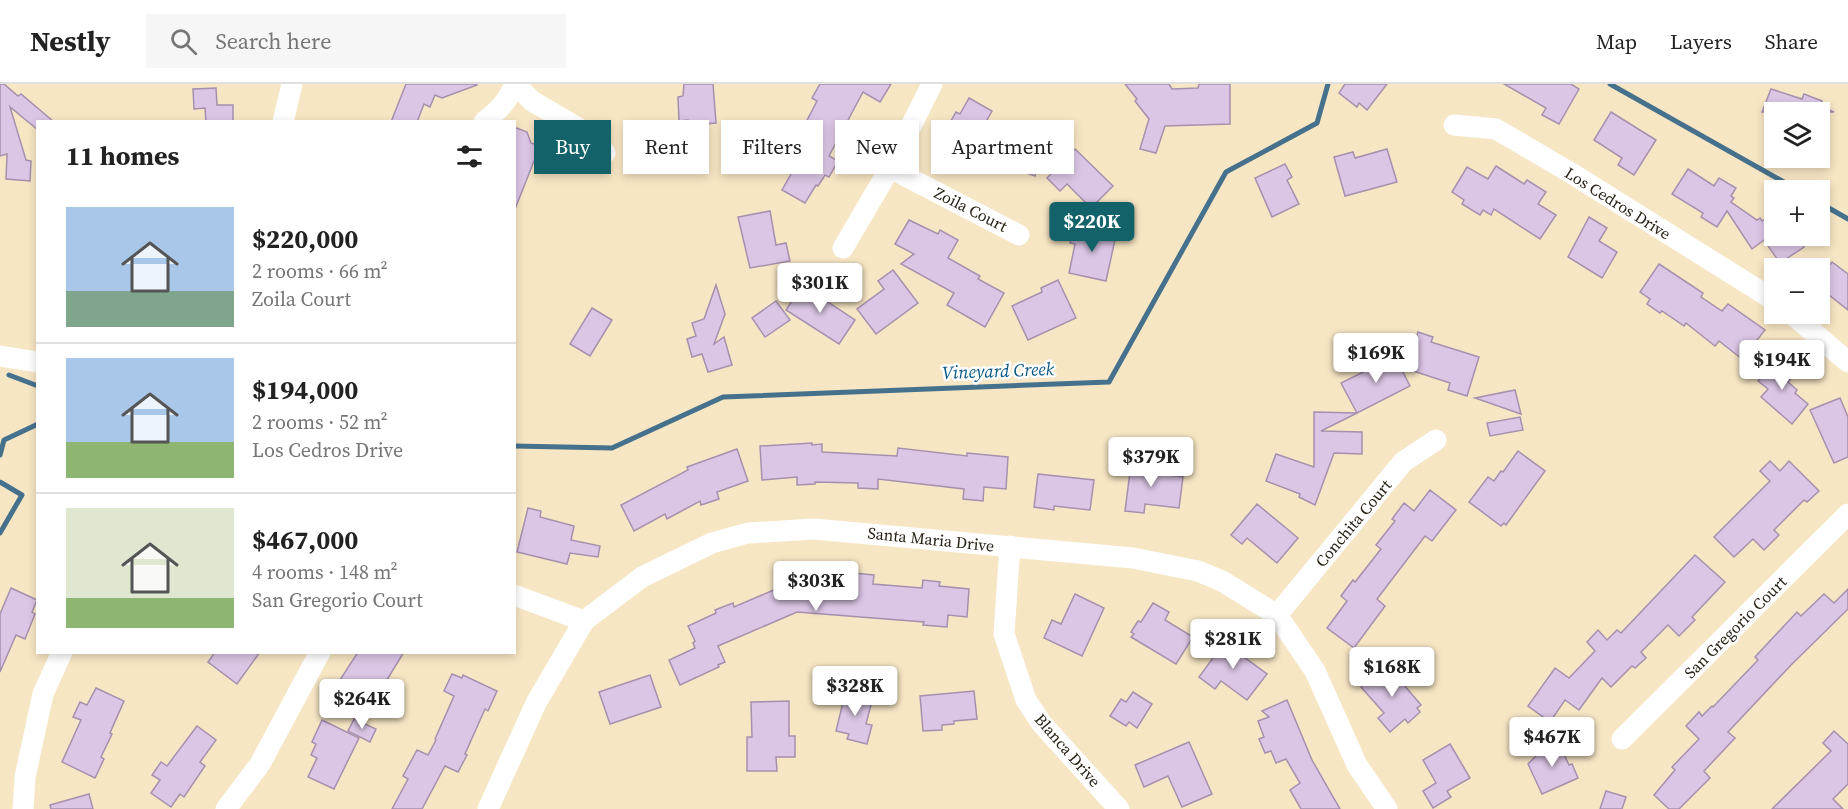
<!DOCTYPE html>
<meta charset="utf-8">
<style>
:root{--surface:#fff;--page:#f6f6f6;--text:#222;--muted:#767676;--line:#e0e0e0;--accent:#13626a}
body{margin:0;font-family:"Source Serif 4",serif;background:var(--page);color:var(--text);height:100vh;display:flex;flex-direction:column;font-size:22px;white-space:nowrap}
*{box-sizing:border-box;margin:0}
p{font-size:20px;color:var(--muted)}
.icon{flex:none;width:33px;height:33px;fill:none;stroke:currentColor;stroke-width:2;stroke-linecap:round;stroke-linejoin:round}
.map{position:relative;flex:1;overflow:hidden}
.panel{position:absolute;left:36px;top:36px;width:480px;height:534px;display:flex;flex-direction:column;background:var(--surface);border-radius:0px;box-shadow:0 3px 9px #0003}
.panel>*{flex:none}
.hud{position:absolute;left:534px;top:36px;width:570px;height:54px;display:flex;gap:12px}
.buttons{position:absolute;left:1764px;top:18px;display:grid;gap:12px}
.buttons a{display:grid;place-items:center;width:66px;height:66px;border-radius:0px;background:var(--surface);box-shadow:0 3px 9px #0003;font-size:30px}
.price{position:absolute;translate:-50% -51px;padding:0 14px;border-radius:6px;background:#fff;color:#222;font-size:20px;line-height:39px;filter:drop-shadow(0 2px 3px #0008)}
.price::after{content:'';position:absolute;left:50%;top:36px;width:18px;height:14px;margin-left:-9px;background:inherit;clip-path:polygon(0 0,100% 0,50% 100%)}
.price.active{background:var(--accent);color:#fff}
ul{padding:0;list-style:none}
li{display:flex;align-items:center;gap:18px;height:150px;padding:0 30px}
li+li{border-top:2px solid var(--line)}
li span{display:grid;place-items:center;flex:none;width:168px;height:120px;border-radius:0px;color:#555}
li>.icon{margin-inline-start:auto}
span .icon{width:72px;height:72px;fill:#fffc;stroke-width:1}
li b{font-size:26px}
h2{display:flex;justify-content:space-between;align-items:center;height:72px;padding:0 30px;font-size:26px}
.chip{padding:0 21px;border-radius:0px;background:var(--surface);box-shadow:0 3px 9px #0003;font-size:21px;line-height:54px}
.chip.active{background:var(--accent);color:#fff}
header{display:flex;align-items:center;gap:36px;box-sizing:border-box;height:84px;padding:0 30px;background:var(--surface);border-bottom:2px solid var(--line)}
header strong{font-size:28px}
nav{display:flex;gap:33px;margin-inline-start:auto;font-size:21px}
.search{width:420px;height:54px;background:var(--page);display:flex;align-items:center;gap:15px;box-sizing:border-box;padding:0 21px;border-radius:0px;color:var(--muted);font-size:22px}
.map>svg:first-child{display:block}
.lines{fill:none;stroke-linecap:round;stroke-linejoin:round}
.stream{stroke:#46718d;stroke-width:5}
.building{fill:#dbc6e5;stroke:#a590ae;stroke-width:1.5}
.minor{stroke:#fff;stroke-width:21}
.labels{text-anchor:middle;stroke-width:5;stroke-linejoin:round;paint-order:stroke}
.street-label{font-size:16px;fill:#292216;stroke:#fff}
.water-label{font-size:18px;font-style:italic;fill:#065783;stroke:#fff}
</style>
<header>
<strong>Nestly</strong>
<div class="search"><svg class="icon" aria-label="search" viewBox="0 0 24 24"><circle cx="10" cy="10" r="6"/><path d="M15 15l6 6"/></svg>Search here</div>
<nav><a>Map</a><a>Layers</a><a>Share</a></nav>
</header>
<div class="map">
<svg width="1848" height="725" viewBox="0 0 1848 725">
<rect width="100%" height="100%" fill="#f7e6c4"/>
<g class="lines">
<g class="stream">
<polyline points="1610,0 1798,106"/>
<polyline points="1820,119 1848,135"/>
<polyline points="9,291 38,302"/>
<polyline points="514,362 612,364 723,313 1109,298 1226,88 1317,39 1328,0"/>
<polyline points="0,371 4,356 38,340"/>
<polyline points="0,398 22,411 0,449"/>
</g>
</g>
<g class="building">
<polygon points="0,0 4,0 18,12 21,10 54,38 38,38 38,46 10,23 26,76 31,77 30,97 6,95 7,70 0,72"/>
<polygon points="406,0 477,0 477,1 442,14 435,11 430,23 424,20 417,38 391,38"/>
<polygon points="684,0 713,0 716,39 705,40 706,46 689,47 688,36 679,37 678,13 683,12"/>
<polygon points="820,0 891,0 880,18 863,8 829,72 838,77 829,93 825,91 818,102 816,101 805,119 782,106 814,50 803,44 817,17 812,14"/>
<polygon points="1125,0 1169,0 1172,5 1198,4 1199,0 1230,0 1230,40 1165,42 1156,69 1140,65 1149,35 1135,17 1137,15"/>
<polygon points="1345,0 1387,0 1367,26 1359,19 1357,23 1339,9"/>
<polygon points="1504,0 1571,0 1579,5 1559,40 1542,31 1546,24"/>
<polygon points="216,4 217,21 233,21 233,38 206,38 205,24 194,25 193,5"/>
<polygon points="1771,5 1802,15 1804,10 1822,17 1820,22 1834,28 1762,28"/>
<polygon points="969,14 992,27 987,36 1047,57 1035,92 1006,82 1005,86 990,81 992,74 962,58 954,73 936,63 956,28 960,30"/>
<polygon points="1611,28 1656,56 1634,91 1618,81 1622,74 1594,56"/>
<polygon points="514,43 527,48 531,59 540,62 515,125"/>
<polygon points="1075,65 1113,102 1091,124 1067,100 1060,107 1047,94"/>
<polygon points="1387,65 1397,98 1345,112 1334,73 1353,68 1355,74"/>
<polygon points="1285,80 1292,93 1287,96 1299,120 1272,133 1255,94"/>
<polygon points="1496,82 1524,100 1527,96 1546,108 1538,120 1556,131 1540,155 1494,125 1491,131 1483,126 1480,131 1462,120 1464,116 1452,108 1467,83 1488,95"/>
<polygon points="1688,85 1714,102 1719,94 1736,104 1731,112 1734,114 1731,118 1757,136 1760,134 1762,137 1774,129 1774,152 1800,152 1804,157 1804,163 1780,179 1764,156 1752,165 1727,127 1717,143 1701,133 1703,129 1672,110"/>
<polygon points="770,127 776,161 786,159 790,177 750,184 738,133"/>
<polygon points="1589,133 1607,144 1599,157 1617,168 1602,194 1568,173"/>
<polygon points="909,136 938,150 940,146 958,156 948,174 980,192 978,195 1004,209 985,243 947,221 954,209 901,180 914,170 895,160"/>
<polygon points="1074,143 1116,151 1106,197 1069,189 1075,160 1070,159"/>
<polygon points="1832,178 1848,190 1848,226 1820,204 1820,194"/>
<polygon points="1659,180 1703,209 1701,213 1722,227 1728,220 1765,246 1742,275 1719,257 1715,262 1686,239 1684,242 1662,227 1660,229 1647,220 1650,215 1640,208"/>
<polygon points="893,186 918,219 876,250 857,225 884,205 878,197"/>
<polygon points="1058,196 1076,234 1028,256 1012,222 1042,208 1041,204"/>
<polygon points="804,199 821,209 819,212 855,236 839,260 786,226"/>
<polygon points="716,201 725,230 714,260 724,253 732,281 708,288 702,270 692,273 687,255 696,252 692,239 704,235"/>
<polygon points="776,217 790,236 765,253 752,234"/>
<polygon points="592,224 612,236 590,272 570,260"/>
<polygon points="1418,248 1433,253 1431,258 1479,273 1467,312 1448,306 1450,299 1407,285"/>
<polygon points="1395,272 1410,302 1357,329 1341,299"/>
<polygon points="1780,272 1797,287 1788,298 1797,306 1795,309 1808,320 1792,340 1761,313 1768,305 1758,297"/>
<polygon points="1515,306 1521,330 1475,314"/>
<polygon points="1840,314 1848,333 1848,373 1834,379 1810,326"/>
<polygon points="1314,328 1357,329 1321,347 1362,348 1362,370 1334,369 1315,421 1299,413 1300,410 1266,397 1276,370 1314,383"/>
<polygon points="1520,333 1523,346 1490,352 1487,339"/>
<polygon points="812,359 812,361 822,360 822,368 897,372 898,364 967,372 967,369 1008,373 1006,405 984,403 983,417 963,415 964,405 878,395 878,405 858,404 858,399 815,398 815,400 797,401 797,393 762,396 760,362"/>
<polygon points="737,365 748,397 717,408 719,415 701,421 700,417 667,435 665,430 634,447 621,421 688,386 687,383"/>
<polygon points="1518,367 1545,387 1506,441 1504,439 1501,442 1469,418 1488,393 1494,397 1501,387 1503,388"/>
<polygon points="1132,372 1148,373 1146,388 1183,393 1179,424 1145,420 1144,429 1125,427"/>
<polygon points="1770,377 1780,387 1789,377 1819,407 1807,418 1804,416 1774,446 1779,451 1764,466 1753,455 1734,473 1714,453 1770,397 1760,387"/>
<polygon points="1038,390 1094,396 1090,426 1054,422 1054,426 1034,423"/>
<polygon points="1430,406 1456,426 1432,457 1425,452 1377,515 1385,522 1354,564 1327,544 1347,517 1341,512 1353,496 1355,498 1381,465 1376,461 1395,437 1392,435 1404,419 1414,427"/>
<polygon points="1257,420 1298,454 1277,479 1247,454 1242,460 1231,451"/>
<polygon points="528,424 541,427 540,433 574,442 571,456 600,462 598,473 570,469 567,480 517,468"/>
<polygon points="1695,471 1725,498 1692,533 1695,536 1679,552 1668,541 1641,568 1646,574 1635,584 1632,582 1611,603 1602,594 1579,626 1565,616 1550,638 1528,622 1555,584 1569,594 1595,567 1587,558 1598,546 1607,556 1617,546 1621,549"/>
<polygon points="788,484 809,486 808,495 853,500 854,489 874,491 873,500 922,504 923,496 940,498 939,502 969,505 967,533 948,531 947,543 923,541 924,538 797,528 718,562 725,578 718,581 719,583 680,601 669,576 695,564 693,559 695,557 688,542 716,529 715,526 733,519 734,523 776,505 778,486 787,488"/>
<polygon points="11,504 37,516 32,528 35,530 25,555 16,551 0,588 0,530"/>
<polygon points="1848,505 1848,525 1791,581 1728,648 1735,654 1704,687 1710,694 1679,725 1669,725 1654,711 1675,686 1672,683 1699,655 1686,642 1699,628 1702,632 1712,622 1713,623 1758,576 1755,573 1797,528 1801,532 1824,510 1834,519"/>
<polygon points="1075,510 1104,524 1082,572 1044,554 1052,536 1061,540"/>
<polygon points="1153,519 1169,528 1165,536 1193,553 1176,580 1131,553 1134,550 1131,548 1138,537 1141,538"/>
<polygon points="1229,552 1245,564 1240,570 1267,590 1247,616 1221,597 1215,605 1199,593"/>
<polygon points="215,568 260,568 237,600 208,578"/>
<polygon points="358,568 404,568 379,609 368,603 363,611 340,596"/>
<polygon points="1386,580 1421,621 1417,624 1420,628 1408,639 1405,635 1390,648 1378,634 1384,629 1361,603"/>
<polygon points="452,590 462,594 463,591 497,607 488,627 485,625 465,670 467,671 458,688 445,682 422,725 392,725 408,695 403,692 417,666 428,671 436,656 435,655 454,612 444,607"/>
<polygon points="650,591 661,623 610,640 599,608"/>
<polygon points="96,604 124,617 110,649 112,650 101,673 104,675 95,694 62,678 81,636 73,633 80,618 87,621"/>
<polygon points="846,606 873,613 866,640 872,641 867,660 847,655 849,650 836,647"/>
<polygon points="974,607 977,635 954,637 954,640 942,641 942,646 923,647 920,612"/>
<polygon points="1133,608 1152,620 1137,644 1129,638 1126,642 1110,632 1121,615 1126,618"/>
<polygon points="1287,616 1312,676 1340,725 1301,725 1290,706 1300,699 1286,675 1276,679 1271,667 1265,669 1259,655 1264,653 1258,637 1269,633 1262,627"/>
<polygon points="789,617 789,652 795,652 795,673 776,673 777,687 747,687 747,653 752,653 751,618"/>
<polygon points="354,635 376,645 370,658 348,647"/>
<polygon points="322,636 359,654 334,705 308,693 317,674 311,671 316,660 312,658"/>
<polygon points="197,642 216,656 200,678 205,682 184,713 180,710 171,723 151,709 160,696 152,691 161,678 167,682"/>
<polygon points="1834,647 1848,660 1848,700 1833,715 1843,725 1772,725 1831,667 1823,659"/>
<polygon points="1557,655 1569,681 1572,680 1578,694 1542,710 1528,680 1543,665 1541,662"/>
<polygon points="1189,658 1212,710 1182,723 1168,692 1144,703 1135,681"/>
<polygon points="1450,660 1470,694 1447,707 1451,713 1433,724 1423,707 1436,699 1423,676"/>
<polygon points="1606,707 1626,713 1622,725 1600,725"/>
<polygon points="89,710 93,725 51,725 50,721"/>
</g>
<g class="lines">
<g class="minor">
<polyline points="515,0 532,17 590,51 605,69"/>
<polyline points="283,38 292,0"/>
<path d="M 484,38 C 499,26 507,18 515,0"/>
<polyline points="1454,41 1496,45 1571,89 1774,216"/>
<polyline points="890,84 1019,151"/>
<polyline points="843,164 890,84 932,0"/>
<polyline points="1792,230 1848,278"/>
<polyline points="0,272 38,278"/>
<polyline points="1010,462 1004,550 1026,616 1042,640 1119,725"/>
<polyline points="514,511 584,537"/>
<polyline points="1277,531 1403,378 1436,356"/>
<polyline points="1622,655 1848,430"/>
<polyline points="23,725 25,693 43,610 62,568"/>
<polyline points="226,725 260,680 320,568"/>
<polyline points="488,725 536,619 584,537 642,493 712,459 748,449 814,445 1133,474 1198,487 1222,497 1277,531 1315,587 1357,681 1387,725"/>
</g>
</g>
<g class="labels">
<g class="street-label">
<text transform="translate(1618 119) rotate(32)" y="6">Los Cedros Drive</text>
<text transform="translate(971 125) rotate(27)" y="6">Zoila Court</text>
<text transform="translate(1353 439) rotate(-50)" y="6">Conchita Court</text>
<text transform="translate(931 455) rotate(6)" y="6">Santa Maria Drive</text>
<text transform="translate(1735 543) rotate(-45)" y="6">San Gregorio Court</text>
<text transform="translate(1068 666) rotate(49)" y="6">Blanca Drive</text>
</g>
<g class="water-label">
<text transform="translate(998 287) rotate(-2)" y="6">Vineyard Creek</text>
</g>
</g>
</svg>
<div class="buttons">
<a><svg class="icon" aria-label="layers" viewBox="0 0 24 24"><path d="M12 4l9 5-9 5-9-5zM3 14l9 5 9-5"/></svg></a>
<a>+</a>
<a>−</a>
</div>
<b class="price active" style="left:1092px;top:169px">$220K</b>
<b class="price" style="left:820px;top:230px">$301K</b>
<b class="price" style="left:1376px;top:300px">$169K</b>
<b class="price" style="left:1782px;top:307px">$194K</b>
<b class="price" style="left:1151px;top:404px">$379K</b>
<b class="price" style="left:816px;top:528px">$303K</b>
<b class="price" style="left:1233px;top:586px">$281K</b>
<b class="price" style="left:1392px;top:614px">$168K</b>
<b class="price" style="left:855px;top:633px">$328K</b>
<b class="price" style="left:362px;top:646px">$264K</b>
<b class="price" style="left:1552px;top:684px">$467K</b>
<div class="hud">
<a class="chip active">Buy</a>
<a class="chip">Rent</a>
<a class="chip">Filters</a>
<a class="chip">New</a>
<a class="chip">Apartment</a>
</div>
<section class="panel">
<h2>11 homes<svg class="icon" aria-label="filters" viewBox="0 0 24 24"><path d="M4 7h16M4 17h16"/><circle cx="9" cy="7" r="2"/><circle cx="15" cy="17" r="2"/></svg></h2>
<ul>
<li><span style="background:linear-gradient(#a9c7e8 70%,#7fa58c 0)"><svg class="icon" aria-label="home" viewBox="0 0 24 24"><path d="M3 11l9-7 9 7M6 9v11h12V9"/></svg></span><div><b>$220,000</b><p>2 rooms · 66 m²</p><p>Zoila Court</p></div></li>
<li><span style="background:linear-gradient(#a9c7e8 70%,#8fb573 0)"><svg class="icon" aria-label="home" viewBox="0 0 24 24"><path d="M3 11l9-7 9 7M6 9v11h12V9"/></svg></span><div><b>$194,000</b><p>2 rooms · 52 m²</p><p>Los Cedros Drive</p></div></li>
<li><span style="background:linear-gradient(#dfe7d0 75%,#8fb573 0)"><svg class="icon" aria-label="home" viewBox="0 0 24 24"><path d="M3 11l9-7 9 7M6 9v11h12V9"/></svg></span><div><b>$467,000</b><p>4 rooms · 148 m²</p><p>San Gregorio Court</p></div></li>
</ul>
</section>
</div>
